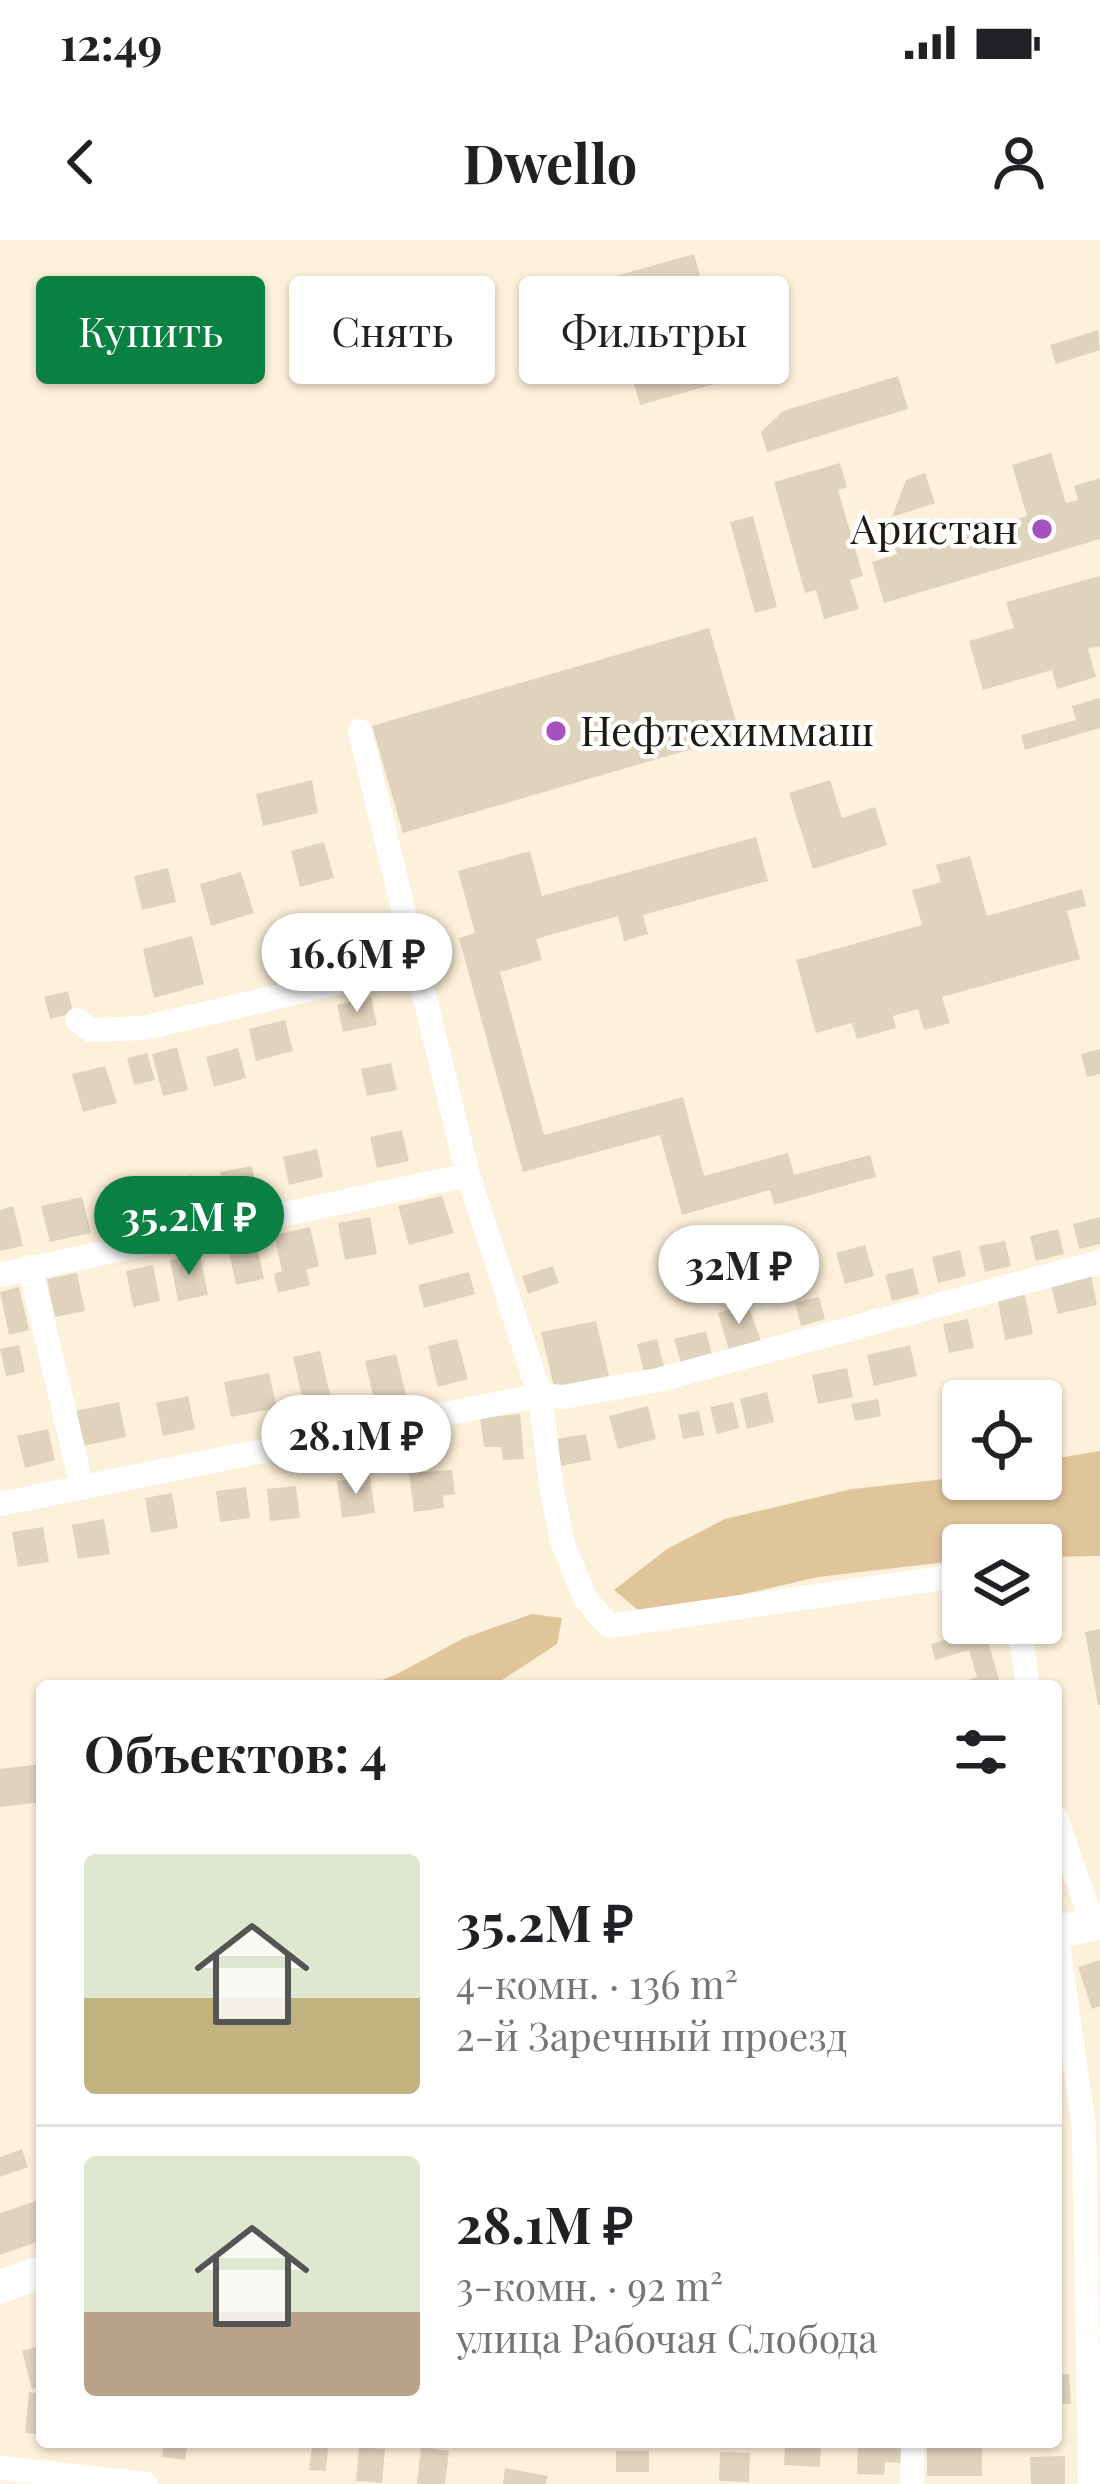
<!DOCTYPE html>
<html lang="ru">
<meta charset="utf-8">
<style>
:root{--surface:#fff;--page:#f6f6f6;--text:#202124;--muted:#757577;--line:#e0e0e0;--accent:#0b8043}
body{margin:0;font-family:"Playfair Display",serif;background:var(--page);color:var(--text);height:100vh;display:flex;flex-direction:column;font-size:45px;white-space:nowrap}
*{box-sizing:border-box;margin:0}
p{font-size:39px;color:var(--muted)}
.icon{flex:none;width:66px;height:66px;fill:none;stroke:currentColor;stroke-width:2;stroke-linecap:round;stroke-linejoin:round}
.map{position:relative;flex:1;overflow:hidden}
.drawer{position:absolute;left:36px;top:1440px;width:1026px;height:768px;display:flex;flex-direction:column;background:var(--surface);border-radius:12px;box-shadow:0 3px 9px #0004}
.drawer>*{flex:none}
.top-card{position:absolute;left:36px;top:36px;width:1029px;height:108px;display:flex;gap:24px}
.buttons{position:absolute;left:942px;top:1140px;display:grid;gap:24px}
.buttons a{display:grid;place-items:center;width:120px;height:120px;border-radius:12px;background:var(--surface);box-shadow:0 3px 9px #0004;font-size:60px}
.price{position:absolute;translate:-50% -102px;padding:0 27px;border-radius:42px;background:#fff;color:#222;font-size:39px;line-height:78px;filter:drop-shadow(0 3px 6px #0008)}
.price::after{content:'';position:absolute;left:50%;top:72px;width:36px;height:27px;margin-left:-18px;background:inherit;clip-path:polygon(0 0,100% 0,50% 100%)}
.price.current{background:var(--accent);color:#fff}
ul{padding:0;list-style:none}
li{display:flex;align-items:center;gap:36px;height:300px;padding:0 48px}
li+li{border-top:3px solid var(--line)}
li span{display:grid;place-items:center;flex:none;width:336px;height:240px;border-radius:12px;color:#555}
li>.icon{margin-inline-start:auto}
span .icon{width:144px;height:144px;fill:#fffc;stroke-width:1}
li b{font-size:51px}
h2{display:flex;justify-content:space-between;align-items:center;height:144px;padding:0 48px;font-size:51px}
.tag{padding:0 42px;border-radius:12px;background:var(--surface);box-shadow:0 3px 9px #0004;font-size:42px;line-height:108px}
.tag.current{background:var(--accent);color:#fff}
.status{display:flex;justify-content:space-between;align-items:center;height:84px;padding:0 60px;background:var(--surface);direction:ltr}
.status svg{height:33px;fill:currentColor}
header{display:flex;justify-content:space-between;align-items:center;height:156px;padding:0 48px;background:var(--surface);font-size:54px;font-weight:700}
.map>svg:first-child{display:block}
.green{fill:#e0c59a}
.building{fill:#e0d3be}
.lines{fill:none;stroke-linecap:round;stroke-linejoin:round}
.street{stroke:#fff;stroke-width:24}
.secondary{stroke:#fff;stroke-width:33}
.poi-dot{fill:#a552c1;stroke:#fff;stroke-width:4.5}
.labels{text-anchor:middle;stroke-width:9;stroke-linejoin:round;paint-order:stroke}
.poi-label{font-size:42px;fill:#1e1912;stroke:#fff;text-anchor:end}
</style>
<div class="status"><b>12:49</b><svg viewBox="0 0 49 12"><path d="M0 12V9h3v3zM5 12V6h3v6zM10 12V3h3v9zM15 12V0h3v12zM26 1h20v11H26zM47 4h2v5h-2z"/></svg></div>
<header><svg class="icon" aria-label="back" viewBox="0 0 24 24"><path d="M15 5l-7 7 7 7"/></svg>Dwello<svg class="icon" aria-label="person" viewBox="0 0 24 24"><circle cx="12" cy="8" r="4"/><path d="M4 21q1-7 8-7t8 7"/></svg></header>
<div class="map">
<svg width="1100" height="2244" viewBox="0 0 1100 2244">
<rect width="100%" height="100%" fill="#fef1db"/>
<g class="green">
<polygon points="1100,1211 1100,1316 1041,1317 1041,1305 963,1305 963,1320 818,1337 718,1360 638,1370 614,1350 667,1309 725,1279 852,1249 963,1237 1041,1239 1041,1221"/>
<polygon points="532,1374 562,1378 557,1404 493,1446 367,1446 397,1434 464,1398"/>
</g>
<g class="building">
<polygon points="694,14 729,140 640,165 605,39"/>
<polygon points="1098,90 1100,110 1056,124 1050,105"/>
<polygon points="898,136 908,169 767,212 761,192 783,171"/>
<polygon points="1051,213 1066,263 1078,260 1074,246 1100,238 1100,299 884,363 872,322 897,314 890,293 917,285 923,307 1027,276 1012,225"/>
<polygon points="840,223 847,247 838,250 863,336 850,340 859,369 824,379 816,350 805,353 774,242"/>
<polygon points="925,233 935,263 892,277 906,240"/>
<polygon points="753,276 777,367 755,373 730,282"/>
<polygon points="1100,336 1100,406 1088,409 1096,437 1057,449 1052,430 983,450 969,401 1014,388 1006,362"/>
<polygon points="709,388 740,495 403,593 372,486"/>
<polygon points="1100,458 1100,488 1025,510 1021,495 1076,480 1072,466"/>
<polygon points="312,540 318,573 263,586 256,554"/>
<polygon points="830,540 842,578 875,567 887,605 813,629 789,553"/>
<polygon points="756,597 768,641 643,675 648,694 624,701 618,676 536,699 542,720 500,732 544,895 683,857 704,936 788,913 794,935 870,915 876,937 774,965 770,950 682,975 660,895 523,932 459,698 475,693 458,631 530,611 542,656"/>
<polygon points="324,602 334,638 300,647 291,611"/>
<polygon points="970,616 987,676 1082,649 1086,666 1067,671 1080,719 942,757 950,783 924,790 918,769 893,776 896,788 857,799 852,783 816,793 796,720 922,685 912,650 941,642 936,625"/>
<polygon points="168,628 176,662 142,670 134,636"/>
<polygon points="241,632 254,673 211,686 200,644"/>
<polygon points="347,674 354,707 318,716 310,683"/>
<polygon points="192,696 204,744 154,758 143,709"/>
<polygon points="68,751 73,773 50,779 44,757"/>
<polygon points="371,757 377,785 343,792 337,765"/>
<polygon points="285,780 293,811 256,821 249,789"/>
<polygon points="177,807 188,850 163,856 152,814"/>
<polygon points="238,808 246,838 214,847 206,817"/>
<polygon points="1100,809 1100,834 1087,837 1081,814"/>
<polygon points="147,813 155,840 134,845 127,818"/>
<polygon points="391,823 397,850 367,856 361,829"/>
<polygon points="105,826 117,863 83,872 72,834"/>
<polygon points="402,890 409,921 377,928 370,897"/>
<polygon points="317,909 323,937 289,945 283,917"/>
<polygon points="252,926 258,954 227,961 220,932"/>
<polygon points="192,935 198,965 166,972 160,943"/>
<polygon points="147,944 154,977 119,984 112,951"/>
<polygon points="442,956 454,993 409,1005 398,966"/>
<polygon points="82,957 91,993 50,1002 41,966"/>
<polygon points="13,966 23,1006 0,1011 0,970"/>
<polygon points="370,977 377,1014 345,1020 338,983"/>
<polygon points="1100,977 1100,1004 1079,1009 1073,984"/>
<polygon points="310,987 319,1026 306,1030 310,1045 278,1053 274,1034 282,1031 274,995"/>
<polygon points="1058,989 1064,1014 1036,1021 1030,996"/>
<polygon points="256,1001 264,1039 236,1045 228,1007"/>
<polygon points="1005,1001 1011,1026 985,1032 979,1006"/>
<polygon points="865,1005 874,1036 845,1044 836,1013"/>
<polygon points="960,1010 966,1036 938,1043 932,1017"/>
<polygon points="200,1014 208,1055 178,1061 170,1020"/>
<polygon points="153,1025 160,1061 133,1067 126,1031"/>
<polygon points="553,1026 559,1043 528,1054 522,1036"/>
<polygon points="913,1028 919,1054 892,1061 885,1035"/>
<polygon points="469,1032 475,1054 424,1068 418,1045"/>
<polygon points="77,1033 85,1071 55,1077 47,1039"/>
<polygon points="1091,1036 1097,1065 1058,1074 1051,1045"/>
<polygon points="19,1047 29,1090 9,1095 0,1052"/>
<polygon points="1024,1051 1033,1094 1005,1100 997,1056"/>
<polygon points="819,1057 825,1079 801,1086 795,1063"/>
<polygon points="747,1063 761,1101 729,1110 718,1073"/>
<polygon points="968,1079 974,1108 949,1113 943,1084"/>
<polygon points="596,1081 609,1136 554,1147 541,1092"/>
<polygon points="706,1091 712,1115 681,1123 674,1099"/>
<polygon points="457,1099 468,1139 438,1147 428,1106"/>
<polygon points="657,1099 664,1126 644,1132 637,1104"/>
<polygon points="19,1105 25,1132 6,1136 0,1109"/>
<polygon points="910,1105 917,1136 874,1146 867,1115"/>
<polygon points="320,1111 331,1159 304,1165 293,1117"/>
<polygon points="396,1114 406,1155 375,1163 365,1121"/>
<polygon points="847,1128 853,1157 818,1164 812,1135"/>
<polygon points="269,1133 277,1168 231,1177 224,1142"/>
<polygon points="767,1152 774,1182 747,1189 740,1159"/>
<polygon points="188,1156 195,1189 163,1196 156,1163"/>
<polygon points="878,1159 881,1176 855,1181 851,1164"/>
<polygon points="119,1162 126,1197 78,1207 71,1172"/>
<polygon points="733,1162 739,1188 717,1194 710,1167"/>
<polygon points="648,1166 656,1199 618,1209 609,1176"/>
<polygon points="699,1171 704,1195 683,1199 678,1175"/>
<polygon points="520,1174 524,1219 503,1220 501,1207 484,1207 480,1178"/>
<polygon points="440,1180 448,1212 417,1220 409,1188"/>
<polygon points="48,1189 55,1220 25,1228 17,1196"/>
<polygon points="586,1194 591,1220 561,1226 556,1199"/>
<polygon points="452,1230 455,1254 443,1256 444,1268 414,1272 409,1233"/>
<polygon points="370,1236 375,1273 342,1278 337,1241"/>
<polygon points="296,1246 300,1278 270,1281 267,1249"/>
<polygon points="246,1247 250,1278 220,1282 216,1251"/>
<polygon points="172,1253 178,1288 151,1293 145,1258"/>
<polygon points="104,1279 110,1314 78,1319 72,1285"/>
<polygon points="43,1287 49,1322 18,1327 12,1292"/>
<polygon points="984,1388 1001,1446 952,1446 977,1437 969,1410 935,1420 931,1404"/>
<polygon points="1100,1389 1100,1465 1098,1465 1085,1392"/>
<polygon points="42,1524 42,1562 0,1567 0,1529"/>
<polygon points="1100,1720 1100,1766 1092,1769 1078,1727"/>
<polygon points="22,1909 28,1927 0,1937 0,1917"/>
<polygon points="42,1959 42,2000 0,2015 0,1973"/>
<polygon points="42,2105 42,2146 32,2149 22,2111"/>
<polygon points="1069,2134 1071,2164 1056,2164 1056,2135"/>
<polygon points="29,2152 42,2154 42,2195 25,2193"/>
<polygon points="164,2202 188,2202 185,2220 162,2217"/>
<polygon points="785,2202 821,2202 820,2227 784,2225"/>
<polygon points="858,2202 901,2202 901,2223 885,2222 884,2235 857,2234"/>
<polygon points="312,2206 328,2208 326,2231 309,2230"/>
<polygon points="359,2207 385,2209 382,2243 356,2241"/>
<polygon points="421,2207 449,2211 445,2244 417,2244"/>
<rect x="927" y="2207" width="55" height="29"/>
<rect x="616" y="2211" width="33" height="21"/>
<polygon points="720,2212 750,2213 749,2242 719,2241"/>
<polygon points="1065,2216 1065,2244 1031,2244 1030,2217"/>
<polygon points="505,2228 548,2236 546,2244 503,2244"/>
</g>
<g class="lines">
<g class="street">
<polyline points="360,491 468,935 540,1155 552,1251 563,1304 585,1358 609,1386 963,1335"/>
<polyline points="77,780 90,790 144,788 418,724"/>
<polyline points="30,1027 82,1247"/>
<polyline points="0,1035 468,935"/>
<polyline points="0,1264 540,1155 563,1157 658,1140 1100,1022"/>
<polyline points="1019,1383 1028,1446"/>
<polyline points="1056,1578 1093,1684"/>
<polyline points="1056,1692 1084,1887 1090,2244"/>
<polyline points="0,2228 146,2244"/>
<polyline points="912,2244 913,2202"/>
</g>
<g class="secondary">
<polyline points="1056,1692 1100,1683"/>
<polyline points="0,2047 42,2032"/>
</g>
</g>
<g class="poi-dot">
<circle cx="1042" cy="289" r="12"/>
<circle cx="556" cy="491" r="12"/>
</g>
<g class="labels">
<g class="poi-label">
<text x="1018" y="304">Аристан</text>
<text x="580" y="506" text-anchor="start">Нефтехиммаш</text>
</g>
</g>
</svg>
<div class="buttons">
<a><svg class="icon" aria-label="locate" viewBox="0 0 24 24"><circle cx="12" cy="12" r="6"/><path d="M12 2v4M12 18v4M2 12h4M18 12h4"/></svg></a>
<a><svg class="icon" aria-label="layers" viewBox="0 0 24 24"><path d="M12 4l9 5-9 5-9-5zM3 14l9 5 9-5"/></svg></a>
</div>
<b class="price" style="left:357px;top:775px">16.6M ₽</b>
<b class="price current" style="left:189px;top:1038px">35.2M ₽</b>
<b class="price" style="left:739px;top:1087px">32M ₽</b>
<b class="price" style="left:356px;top:1257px">28.1M ₽</b>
<div class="top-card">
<a class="tag current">Купить</a>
<a class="tag">Снять</a>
<a class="tag">Фильтры</a>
</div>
<section class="drawer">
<h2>Объектов: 4<svg class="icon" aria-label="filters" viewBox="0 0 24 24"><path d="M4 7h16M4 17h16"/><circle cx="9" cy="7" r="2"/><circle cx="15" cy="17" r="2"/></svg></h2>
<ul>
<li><span style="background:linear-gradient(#dfe7d0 60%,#c2b280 0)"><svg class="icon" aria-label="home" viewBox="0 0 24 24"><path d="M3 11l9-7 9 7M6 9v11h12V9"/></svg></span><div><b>35.2M ₽</b><p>4-комн. · 136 m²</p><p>2-й Заречный проезд</p></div></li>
<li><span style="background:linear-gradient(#dfe7d0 65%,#b9a48a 0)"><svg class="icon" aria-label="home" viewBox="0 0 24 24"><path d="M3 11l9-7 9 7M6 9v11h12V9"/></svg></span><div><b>28.1M ₽</b><p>3-комн. · 92 m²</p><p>улица Рабочая Слобода</p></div></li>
</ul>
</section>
</div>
